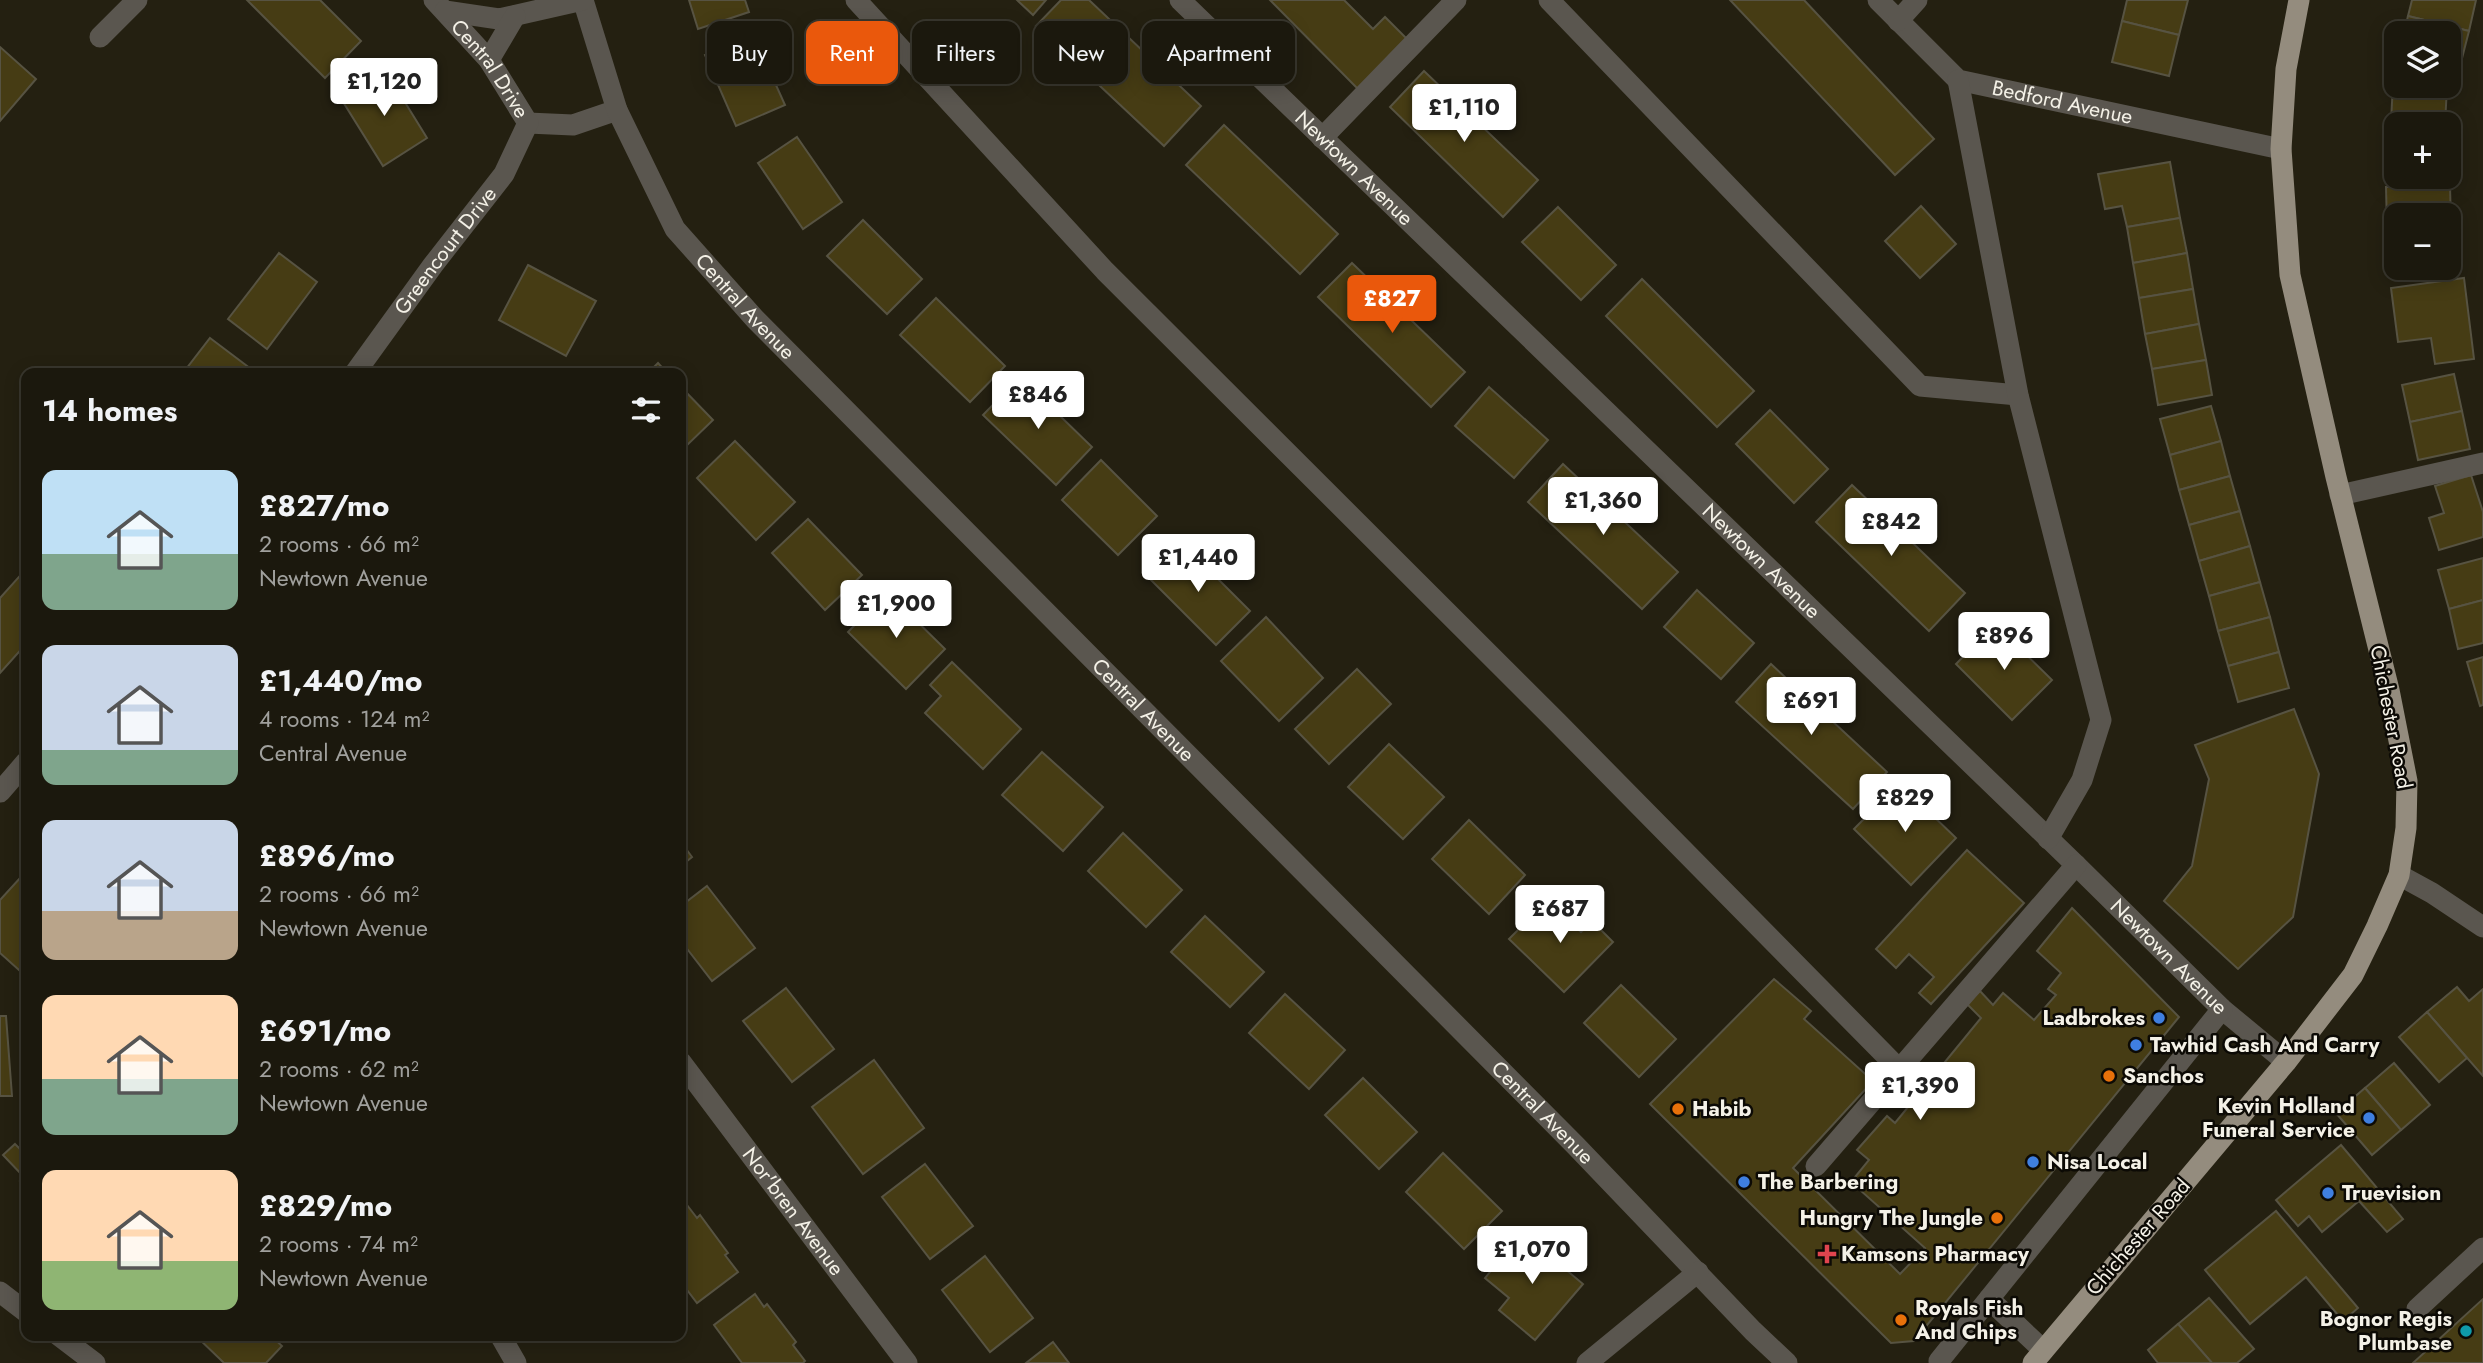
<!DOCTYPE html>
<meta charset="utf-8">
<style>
:root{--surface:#1b180d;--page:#242116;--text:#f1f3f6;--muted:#a0a09d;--line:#39372e;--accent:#ea580c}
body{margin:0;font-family:Jost,sans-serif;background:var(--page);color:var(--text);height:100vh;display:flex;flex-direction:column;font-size:26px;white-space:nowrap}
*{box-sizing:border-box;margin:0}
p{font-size:23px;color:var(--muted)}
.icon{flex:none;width:38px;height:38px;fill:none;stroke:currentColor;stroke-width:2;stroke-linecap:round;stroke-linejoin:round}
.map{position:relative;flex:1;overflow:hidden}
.panel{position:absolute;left:21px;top:368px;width:665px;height:973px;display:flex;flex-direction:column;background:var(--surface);border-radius:14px;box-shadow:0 4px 18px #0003,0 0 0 2px var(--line)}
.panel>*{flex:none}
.hud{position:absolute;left:707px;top:21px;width:665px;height:63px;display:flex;gap:14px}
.controls{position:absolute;left:2384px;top:21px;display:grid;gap:14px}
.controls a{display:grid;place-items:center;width:77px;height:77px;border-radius:14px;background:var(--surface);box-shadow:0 4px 18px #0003,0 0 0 2px var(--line);font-size:35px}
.price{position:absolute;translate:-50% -60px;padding:0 16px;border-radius:7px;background:#fff;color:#222;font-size:23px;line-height:46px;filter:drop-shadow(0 2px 4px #0008)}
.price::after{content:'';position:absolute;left:50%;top:42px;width:21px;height:16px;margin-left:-10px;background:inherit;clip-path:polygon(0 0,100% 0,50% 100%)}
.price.selected{background:var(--accent);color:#fff}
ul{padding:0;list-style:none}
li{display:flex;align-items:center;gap:21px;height:175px;padding:0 21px}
li span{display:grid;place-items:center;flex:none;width:196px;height:140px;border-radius:14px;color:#555}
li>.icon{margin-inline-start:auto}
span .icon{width:84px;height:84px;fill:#fffc;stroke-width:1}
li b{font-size:30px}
h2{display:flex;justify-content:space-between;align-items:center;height:84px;padding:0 21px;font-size:30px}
.tag{padding:0 24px;border-radius:14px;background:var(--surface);box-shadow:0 4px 18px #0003,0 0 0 2px var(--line);font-size:24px;line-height:63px}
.tag.selected{background:var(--accent);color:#fff}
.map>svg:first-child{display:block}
.building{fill:#463c14;stroke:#575342;stroke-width:2}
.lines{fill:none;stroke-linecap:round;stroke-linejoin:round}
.minor{stroke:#5a564f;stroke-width:21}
.major{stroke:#948c7e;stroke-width:21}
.shop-dot{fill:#3f7fe0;stroke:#0c0a05;stroke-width:2.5}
.food-dot{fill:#e8710a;stroke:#0c0a05;stroke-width:2.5}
.health-dot{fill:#e0444e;stroke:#0c0a05;stroke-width:2.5}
.culture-dot{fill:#0f9aa8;stroke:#0c0a05;stroke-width:2.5}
.labels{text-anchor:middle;stroke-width:5;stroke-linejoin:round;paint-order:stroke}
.street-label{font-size:21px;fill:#f4f1e7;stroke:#0c0a05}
.poi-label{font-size:21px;font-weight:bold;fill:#f4f1e7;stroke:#0c0a05;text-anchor:start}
</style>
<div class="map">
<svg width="2483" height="1363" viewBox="0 0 2483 1363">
<rect width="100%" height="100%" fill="#242011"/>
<g class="building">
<polygon points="247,0 320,0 361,41 325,78"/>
<polygon points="689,0 745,0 749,12 698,29"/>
<polygon points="1017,0 1046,0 1033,15"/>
<polygon points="1061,0 1089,0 1201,106 1164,146 1036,26"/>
<polygon points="1270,0 1344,0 1373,29 1385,17 1410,42 1360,91"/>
<polygon points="1730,0 1804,0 1934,139 1895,175"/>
<polygon points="2127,0 2188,0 2179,35 2122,21"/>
<polygon points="2412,0 2476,0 2469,31 2408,16"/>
<polygon points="2408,16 2469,31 2459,70 2448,67 2448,33 2404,33"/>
<polygon points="2122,21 2179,35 2169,76 2112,62"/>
<polygon points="753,34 785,105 736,126 705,55"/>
<polygon points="0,47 36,79 0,121"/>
<polygon points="385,70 427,138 383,166 340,97"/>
<polygon points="1424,71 1538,180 1503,217 1390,107"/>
<polygon points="2393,83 2396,86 2447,87 2445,124 2396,124 2396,161 2389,161"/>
<polygon points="1224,125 1338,234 1300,274 1186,165"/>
<polygon points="797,137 842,202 803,229 758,163"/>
<polygon points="2170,162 2180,218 2127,227 2122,206 2105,209 2098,174"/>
<polygon points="2450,185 2451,226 2448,226 2448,215 2396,215 2396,228 2387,228 2386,187"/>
<polygon points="1921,206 1956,244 1920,278 1885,241"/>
<polygon points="1558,207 1616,265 1581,300 1522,242"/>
<polygon points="2180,218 2187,253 2133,263 2127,227"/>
<polygon points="863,220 922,279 887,314 827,256"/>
<polygon points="2448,226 2451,226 2453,266 2448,267"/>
<polygon points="2387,228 2396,228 2396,268 2418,268 2389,269"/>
<polygon points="279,253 317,282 267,349 228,319"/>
<polygon points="2187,253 2193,289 2139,298 2133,263"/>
<polygon points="1352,263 1465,372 1431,407 1318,297"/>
<polygon points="528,265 596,301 566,356 499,320"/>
<polygon points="2464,278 2474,359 2435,364 2431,338 2398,342 2391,288"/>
<polygon points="1642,279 1754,391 1717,427 1606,316"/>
<polygon points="2193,289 2199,324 2145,334 2139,298"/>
<polygon points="936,298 1005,366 970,402 900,335"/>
<polygon points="2199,324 2206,360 2152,369 2145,334"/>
<polygon points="210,338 255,372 254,373 183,373"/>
<polygon points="2206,360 2212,395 2158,405 2152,369"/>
<polygon points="658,363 667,373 648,373"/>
<polygon points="2454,374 2462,411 2410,422 2402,385"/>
<polygon points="1020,377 1092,447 1056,485 983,415"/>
<polygon points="681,387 713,420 681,451"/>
<polygon points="1489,387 1548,440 1514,478 1455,426"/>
<polygon points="2211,406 2221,441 2170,455 2160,419"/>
<polygon points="1770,410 1828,469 1794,503 1736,444"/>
<polygon points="2462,411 2470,449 2418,460 2410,422"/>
<polygon points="735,441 795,502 756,540 697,478"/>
<polygon points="2221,441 2230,476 2179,490 2170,455"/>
<polygon points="1101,460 1157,516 1118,555 1062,500"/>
<polygon points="1563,464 1678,572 1642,609 1528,502"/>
<polygon points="2471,475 2483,512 2483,537 2439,550 2429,518 2444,513 2435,486"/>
<polygon points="2230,476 2240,511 2189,525 2179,490"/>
<polygon points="1852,485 1965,593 1929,631 1816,522"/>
<polygon points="2240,511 2250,546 2199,561 2189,525"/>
<polygon points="808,519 862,575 825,610 772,553"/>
<polygon points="1181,542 1250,611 1216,645 1147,576"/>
<polygon points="2250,546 2260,582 2209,596 2199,561"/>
<polygon points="2483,558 2483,600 2449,609 2438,570"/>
<polygon points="26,569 26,644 0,673 0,598"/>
<polygon points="2260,582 2270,617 2218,631 2209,596"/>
<polygon points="1697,590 1754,643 1721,679 1664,627"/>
<polygon points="887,592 945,649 906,689 848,632"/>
<polygon points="2483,600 2483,643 2458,649 2449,609"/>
<polygon points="1266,617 1323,678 1279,721 1221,661"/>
<polygon points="2270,617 2279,652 2228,666 2218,631"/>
<polygon points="1995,624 2052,680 2012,720 1956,664"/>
<polygon points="2279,652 2289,688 2238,702 2228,666"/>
<polygon points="2483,657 2483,705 2480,706 2467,662"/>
<polygon points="952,662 1021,729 983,769 925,713 941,696 930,685"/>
<polygon points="1771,664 1887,772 1853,809 1736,702"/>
<polygon points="1357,669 1391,704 1329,764 1295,729"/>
<polygon points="2294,709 2319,774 2293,917 2238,969 2164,901 2192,866 2209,779 2195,745"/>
<polygon points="1389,744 1444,797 1403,839 1348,787"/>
<polygon points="1042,752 1103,807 1063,851 1002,795"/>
<polygon points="1899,783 1956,838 1911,885 1854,829"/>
<polygon points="1469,820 1525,875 1489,914 1432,859"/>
<polygon points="1123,833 1182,890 1146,927 1088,871"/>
<polygon points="681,842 692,857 681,866"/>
<polygon points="1967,850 2024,903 1931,1004 1919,993 1934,977 1909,954 1896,968 1876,949"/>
<polygon points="21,877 26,882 26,961 19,970 0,953 0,900"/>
<polygon points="707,886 755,948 712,981 681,941 681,906"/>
<polygon points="1548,900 1581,932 1592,921 1613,942 1564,992 1509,939"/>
<polygon points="2072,908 2179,1017 1914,1341 1891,1343 1650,1104 1774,979 1811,1011 1804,1019 1873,1081 1793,1168 1900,1274 1925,1248 1851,1182 1869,1160 1857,1150 1887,1116 1895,1123 1981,1018 1967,1004 1980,991 1993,1005 2003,993 2034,1020 2056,995 2048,989 2061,973 2037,951"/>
<polygon points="1205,916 1264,972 1230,1007 1171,952"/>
<polygon points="1621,985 1676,1039 1639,1077 1584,1023"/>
<polygon points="2457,987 2469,1001 2483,989 2483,1076 2427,1012"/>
<polygon points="786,988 834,1049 792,1082 743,1021"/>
<polygon points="1285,994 1345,1050 1309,1089 1249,1033"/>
<polygon points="2427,1012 2467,1058 2439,1082 2399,1037"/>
<polygon points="0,1016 6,1016 12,1096 0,1096"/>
<polygon points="874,1060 924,1128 863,1174 812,1107"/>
<polygon points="2394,1063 2430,1105 2401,1130 2365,1088"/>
<polygon points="1363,1078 1417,1132 1379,1169 1325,1115"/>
<polygon points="2365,1088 2401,1130 2372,1155 2336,1113"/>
<polygon points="15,1144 26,1155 26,1187 20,1181 24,1177 3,1155"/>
<polygon points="2341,1145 2403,1219 2387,1232 2359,1201 2322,1232 2309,1216 2298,1226 2276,1200"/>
<polygon points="1443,1153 1502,1211 1464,1249 1406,1192"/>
<polygon points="925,1164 973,1226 930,1259 882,1197"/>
<polygon points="687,1205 697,1218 700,1215 728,1253 725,1255 738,1272 697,1303 681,1282 681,1210"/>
<polygon points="2276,1211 2358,1308 2343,1321 2306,1277 2250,1324 2205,1270"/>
<polygon points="1522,1233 1583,1284 1535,1340 1499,1310 1509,1298 1485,1278"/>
<polygon points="985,1256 1033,1318 990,1352 942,1290"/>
<polygon points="755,1294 764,1307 767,1304 796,1342 793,1345 805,1361 803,1363 742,1363 714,1325"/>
<polygon points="2209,1298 2254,1349 2237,1363 2212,1363 2178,1324"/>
<polygon points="2483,1299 2483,1363 2413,1363"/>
<polygon points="2178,1324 2212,1363 2158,1363 2148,1350"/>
<polygon points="195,1335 270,1335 282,1346 266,1363 224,1363"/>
<polygon points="1053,1342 1069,1363 1026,1363"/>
</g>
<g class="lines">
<g class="minor">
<path id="s1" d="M 434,0 L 489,60 L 528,123 L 573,125 L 617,110"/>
<path id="s2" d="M 583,0 L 617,110 L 675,229 L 755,319 L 1576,1146 L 1753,1331 L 1787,1363"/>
<polyline points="856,0 1105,271 1557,722 1899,1069"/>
<path id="s3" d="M 1180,0 L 2076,865 L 2222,1009 L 2286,1062"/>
<polyline points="1549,0 1920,386 2018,395"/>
<path id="s4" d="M 1878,0 L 1958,80 L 2281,149"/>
<polyline points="445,11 499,19 583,0"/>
<polyline points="1898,21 1917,0"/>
<polyline points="100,37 137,0"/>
<polyline points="489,60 515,16"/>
<polyline points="1958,80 2018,395 2101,720 2082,780 2048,839"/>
<polyline points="1322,138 1456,0"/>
<path id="s5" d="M 355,373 L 433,265 L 504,174 L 528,123"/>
<polyline points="2340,495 2483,463"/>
<polyline points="0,792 26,762"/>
<polyline points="2399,875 2432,893 2483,927"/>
<path id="s6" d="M 681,1062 L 907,1363"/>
<polyline points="1816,1166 2076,865"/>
<polyline points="0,1292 26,1312"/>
<polyline points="1989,1299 2043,1350"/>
<polyline points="2417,1309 2483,1248"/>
<polyline points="58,1335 95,1363"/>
<polyline points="500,1335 516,1363"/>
<polyline points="1939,1361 2222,1009"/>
<polyline points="1587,1363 1698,1272"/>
</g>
<polyline class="major" points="2033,1363 2286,1062 2353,975 2377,926 2399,875 2406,828 2407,781 2389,690 2336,477 2290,275 2281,149 2286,69 2299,0"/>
</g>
<g class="shop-dot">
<circle cx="2159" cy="1018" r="7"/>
<circle cx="2136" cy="1045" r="7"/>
<circle cx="2369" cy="1118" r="7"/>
<circle cx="2033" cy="1162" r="7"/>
<circle cx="1744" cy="1182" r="7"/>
<circle cx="2328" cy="1193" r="7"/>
</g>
<g class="food-dot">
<circle cx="2109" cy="1076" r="7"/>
<circle cx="1678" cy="1109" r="7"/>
<circle cx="1997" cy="1218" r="7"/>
<circle cx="1901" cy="1320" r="7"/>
</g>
<path class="health-dot" d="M1823.5 1243.5h7v7h7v7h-7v7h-7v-7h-7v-7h7z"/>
<circle class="culture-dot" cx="2466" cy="1331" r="7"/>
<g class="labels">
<g class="street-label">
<text dy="7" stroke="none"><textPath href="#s1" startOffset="89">Central Drive</textPath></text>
<text dy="7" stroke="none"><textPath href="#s4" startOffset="220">Bedford Avenue</textPath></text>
<text dy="7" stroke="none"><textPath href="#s3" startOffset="242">Newtown Avenue</textPath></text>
<text dy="7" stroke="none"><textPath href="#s5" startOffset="152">Greencourt Drive</textPath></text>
<text dy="7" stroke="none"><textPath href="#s2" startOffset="352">Central Avenue</textPath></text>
<text dy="7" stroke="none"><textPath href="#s3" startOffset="808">Newtown Avenue</textPath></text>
<text dy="7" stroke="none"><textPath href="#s2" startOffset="919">Central Avenue</textPath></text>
<text transform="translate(2391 717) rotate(79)" y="7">Chichester Road</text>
<text dy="7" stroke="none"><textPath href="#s3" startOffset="1376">Newtown Avenue</textPath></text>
<text dy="7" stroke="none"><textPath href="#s2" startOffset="1486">Central Avenue</textPath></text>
<text dy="7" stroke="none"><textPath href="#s6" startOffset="187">Nor'bren Avenue</textPath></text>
<text transform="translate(2138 1237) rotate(-49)" y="7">Chichester Road</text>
</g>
<g class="poi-label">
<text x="2145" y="1025" text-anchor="end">Ladbrokes</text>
<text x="2150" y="1052">Tawhid Cash And Carry</text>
<text x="2123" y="1083">Sanchos</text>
<text x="2355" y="1113" text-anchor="end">Kevin Holland<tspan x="2355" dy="24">Funeral Service</tspan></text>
<text x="1692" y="1116">Habib</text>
<text x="2047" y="1169">Nisa Local</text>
<text x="1758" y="1189">The Barbering</text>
<text x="2342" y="1200">Truevision</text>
<text x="1983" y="1225" text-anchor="end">Hungry The Jungle</text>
<text x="1841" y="1261">Kamsons Pharmacy</text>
<text x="1915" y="1315">Royals Fish<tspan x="1915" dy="24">And Chips</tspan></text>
<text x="2452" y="1326" text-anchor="end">Bognor Regis<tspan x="2452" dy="24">Plumbase</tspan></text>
</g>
</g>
</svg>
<div class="controls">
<a><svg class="icon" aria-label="layers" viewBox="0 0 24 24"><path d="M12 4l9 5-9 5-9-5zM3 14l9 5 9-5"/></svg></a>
<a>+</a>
<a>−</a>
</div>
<b class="price" style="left:384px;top:118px">£1,120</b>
<b class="price" style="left:1464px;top:144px">£1,110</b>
<b class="price selected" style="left:1392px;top:335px">£827</b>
<b class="price" style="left:1038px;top:431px">£846</b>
<b class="price" style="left:1603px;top:537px">£1,360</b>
<b class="price" style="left:1891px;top:558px">£842</b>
<b class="price" style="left:1198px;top:594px">£1,440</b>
<b class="price" style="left:896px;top:640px">£1,900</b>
<b class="price" style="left:2004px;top:672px">£896</b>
<b class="price" style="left:1811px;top:737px">£691</b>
<b class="price" style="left:1905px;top:834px">£829</b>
<b class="price" style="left:1560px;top:945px">£687</b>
<b class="price" style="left:1920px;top:1122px">£1,390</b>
<b class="price" style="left:1532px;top:1286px">£1,070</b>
<div class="hud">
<a class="tag">Buy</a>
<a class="tag selected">Rent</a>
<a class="tag">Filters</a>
<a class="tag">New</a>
<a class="tag">Apartment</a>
</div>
<section class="panel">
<h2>14 homes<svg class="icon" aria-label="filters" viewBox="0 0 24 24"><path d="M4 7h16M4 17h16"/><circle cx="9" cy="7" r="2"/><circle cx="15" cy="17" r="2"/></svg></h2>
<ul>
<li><span style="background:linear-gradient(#bfe0f5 60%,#7fa58c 0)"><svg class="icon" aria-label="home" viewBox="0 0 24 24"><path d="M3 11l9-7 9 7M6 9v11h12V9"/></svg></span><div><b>£827/mo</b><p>2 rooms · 66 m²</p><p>Newtown Avenue</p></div></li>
<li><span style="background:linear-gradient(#c9d6e8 75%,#7fa58c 0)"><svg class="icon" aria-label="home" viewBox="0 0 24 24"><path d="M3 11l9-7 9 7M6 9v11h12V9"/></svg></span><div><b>£1,440/mo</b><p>4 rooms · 124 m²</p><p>Central Avenue</p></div></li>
<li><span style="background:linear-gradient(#c9d6e8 65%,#b9a48a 0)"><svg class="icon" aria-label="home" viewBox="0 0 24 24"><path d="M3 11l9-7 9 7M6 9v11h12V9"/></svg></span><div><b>£896/mo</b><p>2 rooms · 66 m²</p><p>Newtown Avenue</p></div></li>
<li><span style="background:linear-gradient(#ffd9b3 60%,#7fa58c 0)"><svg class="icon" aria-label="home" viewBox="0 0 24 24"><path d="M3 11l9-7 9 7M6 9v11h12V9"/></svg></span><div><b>£691/mo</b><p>2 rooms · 62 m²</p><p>Newtown Avenue</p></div></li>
<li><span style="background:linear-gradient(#ffd9b3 65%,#8fb573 0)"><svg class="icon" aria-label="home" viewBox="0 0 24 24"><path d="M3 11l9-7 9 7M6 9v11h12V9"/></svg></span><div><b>£829/mo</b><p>2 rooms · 74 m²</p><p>Newtown Avenue</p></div></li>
</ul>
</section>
</div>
